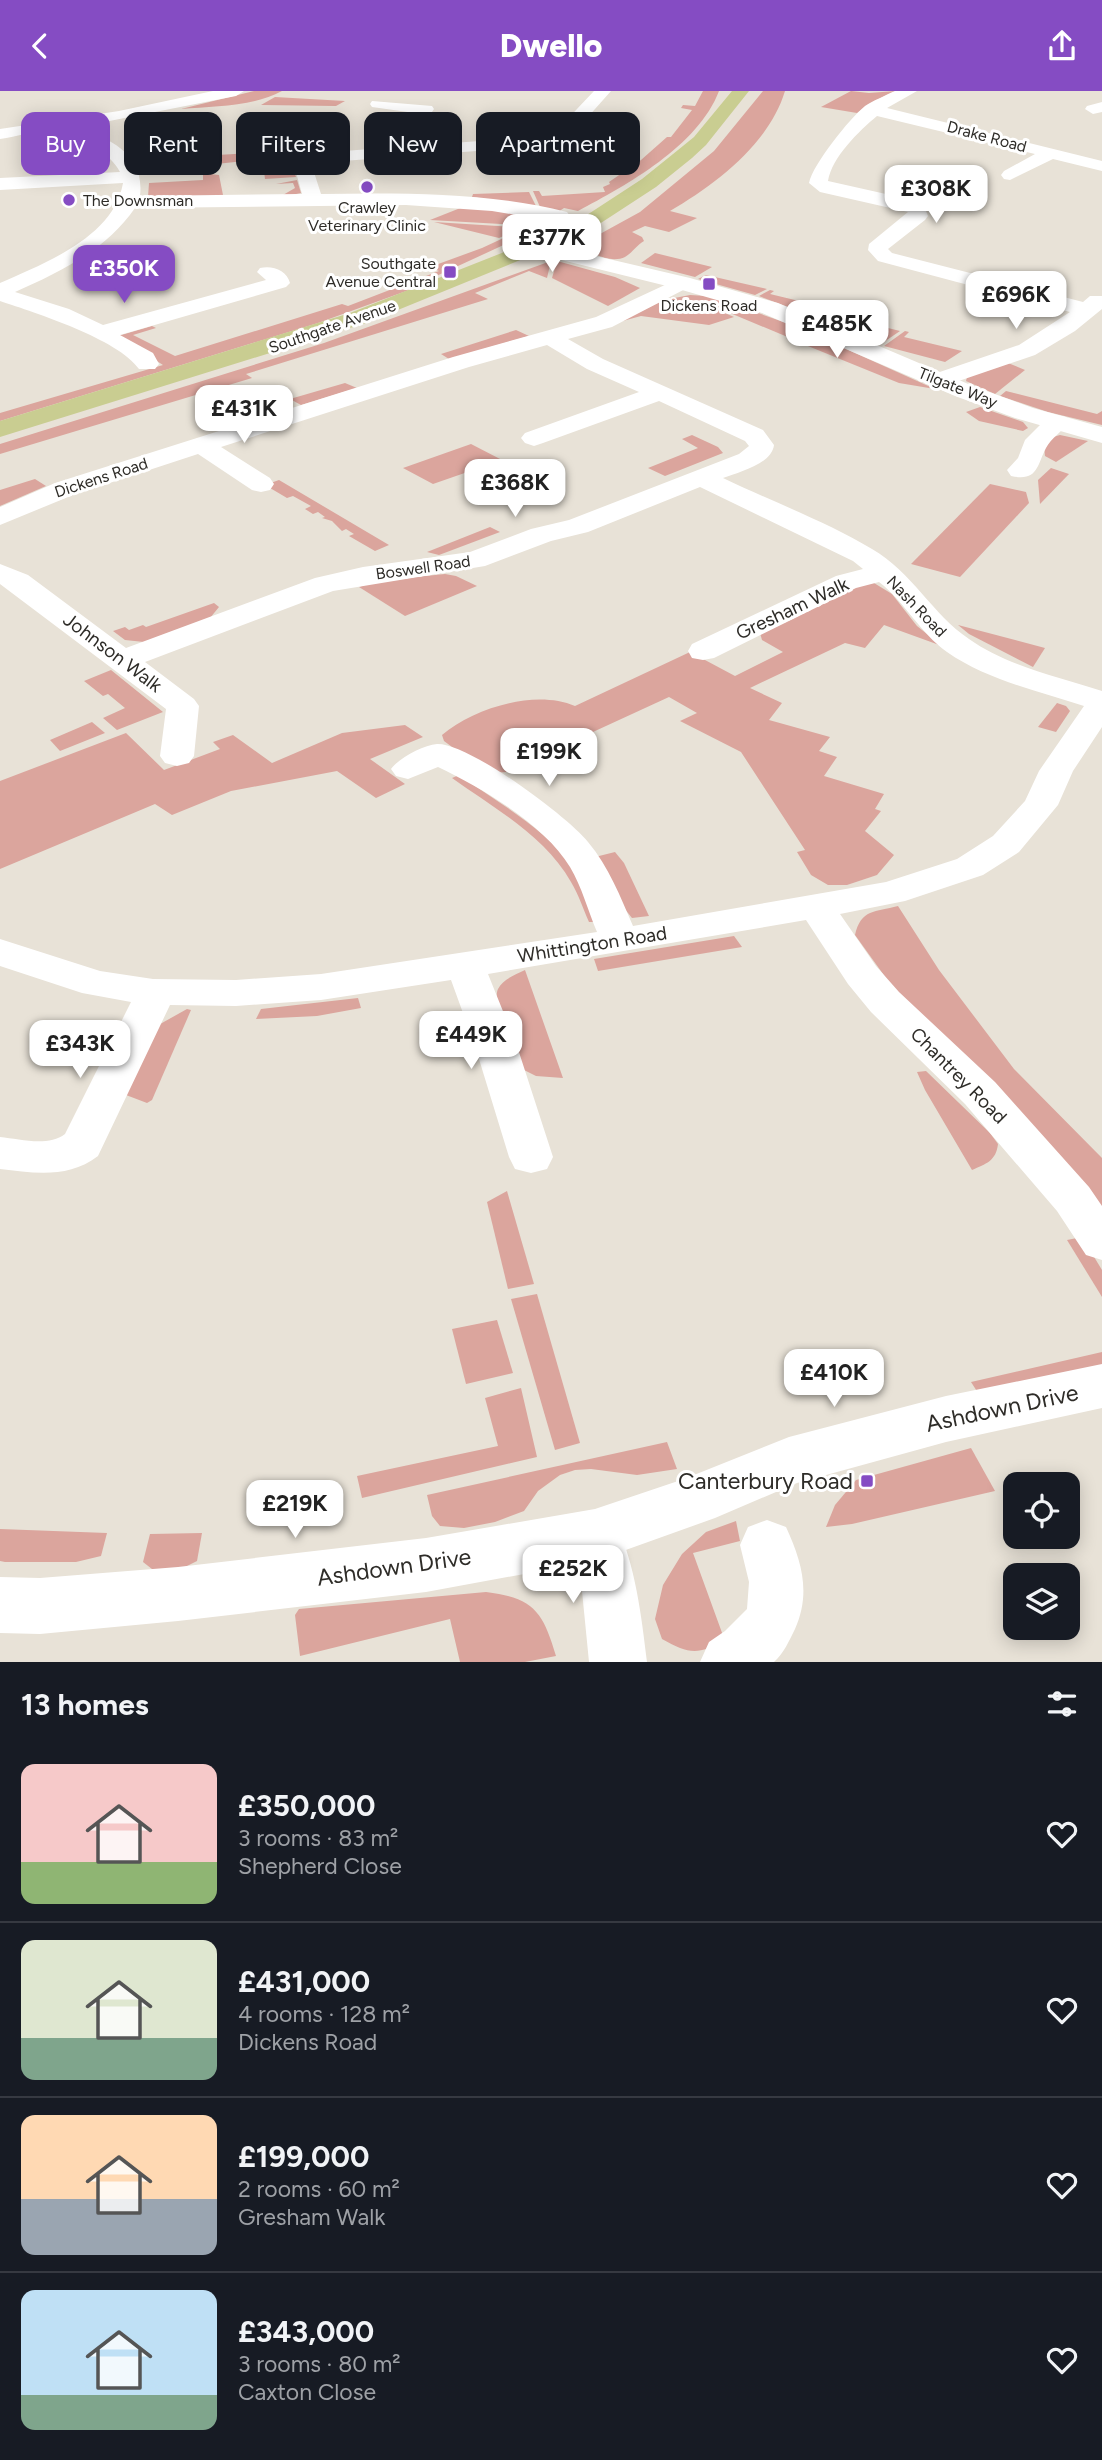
<!DOCTYPE html>
<meta charset="utf-8">
<style>
:root{--surface:#171b24;--page:#20242c;--text:#f1f3f6;--muted:#9ea1a6;--line:#363941;--accent:#854cc3}
body{margin:0;font-family:Figtree,sans-serif;background:var(--page);color:var(--text);height:100vh;display:flex;flex-direction:column;font-size:26px;white-space:nowrap}
*{box-sizing:border-box;margin:0}
p{font-size:23px;color:var(--muted)}
.icon{flex:none;width:38px;height:38px;fill:none;stroke:currentColor;stroke-width:2;stroke-linecap:round;stroke-linejoin:round}
.map{position:relative;height:1571px;overflow:hidden}
.sheet{display:flex;flex-direction:column;background:var(--surface);flex:1}
.sheet>*{flex:none}
.top-card{position:absolute;left:21px;top:21px;width:700px;height:63px;display:flex;gap:14px}
.fabs{position:absolute;left:1003px;top:1381px;display:grid;gap:14px}
.fabs a{display:grid;place-items:center;width:77px;height:77px;border-radius:14px;background:var(--surface);box-shadow:0 4px 18px #0003;font-size:35px}
.price{position:absolute;translate:-50% -60px;padding:0 16px;border-radius:14px;background:#fff;color:#222;font-size:23px;line-height:46px;filter:drop-shadow(0 2px 4px #0008)}
.price::after{content:'';position:absolute;left:50%;top:42px;width:21px;height:16px;margin-left:-10px;background:inherit;clip-path:polygon(0 0,100% 0,50% 100%)}
.price.selected{background:var(--accent);color:#fff}
ul{padding:0;list-style:none}
li{display:flex;align-items:center;gap:21px;height:175px;padding:0 21px}
li+li{border-top:2px solid var(--line)}
li span{display:grid;place-items:center;flex:none;width:196px;height:140px;border-radius:14px;color:#555}
li>.icon{margin-inline-start:auto}
span .icon{width:84px;height:84px;fill:#fffc;stroke-width:1}
li b{font-size:30px}
h2{display:flex;justify-content:space-between;align-items:center;height:84px;padding:0 21px;font-size:30px}
.chip{padding:0 24px;border-radius:14px;background:var(--surface);box-shadow:0 4px 18px #0003;font-size:24px;line-height:63px}
.chip.selected{background:var(--accent);color:#fff}
header{display:flex;justify-content:space-between;align-items:center;height:91px;padding:0 21px;background:var(--accent);color:#fff;font-size:32px;font-weight:800}
.map>svg:first-child{display:block}
.green{fill:#dba59d}
.lines{fill:none;stroke-linecap:round;stroke-linejoin:round}
.minor{fill:#fff;fill-rule:evenodd}
.tertiary{fill:#fff;fill-rule:evenodd}
.primary{fill:#c9cd91;fill-rule:evenodd}
.poi-dot{fill:#854cc3;stroke:#fff;stroke-width:2.5}
.labels{text-anchor:middle;stroke-width:6;stroke-linejoin:round;paint-order:stroke}
.far-street-label{font-size:16px;fill:#2e2c28;stroke:#fff}
.far-poi-label{font-size:16px;fill:#2e2c28;stroke:#fff}
.street-label{font-size:19px;fill:#2e2c28;stroke:#fff}
.near-street-label{font-size:23px;fill:#2e2c28;stroke:#fff}
.near-poi-label{font-size:23px;fill:#2e2c28;stroke:#fff;text-anchor:end}
</style>
<header><svg class="icon" aria-label="back" viewBox="0 0 24 24"><path d="M15 5l-7 7 7 7"/></svg>Dwello<svg class="icon" aria-label="share" viewBox="0 0 24 24"><path d="M12 15V3M7 8l5-5 5 5M5 13v7h14v-7"/></svg></header>
<div class="map">
<svg width="1102" height="1571" viewBox="0 0 1102 1571">
<rect width="100%" height="100%" fill="#e8e2d7"/>
<g class="green">
<path d="M 254,0 L 282,0 C 252,16 214,15 181,18 Z"/>
<path d="M 703,0 L 719,0 C 698,55 627,94 578,120 L 564,117 L 558,121 L 540,116 L 533,100 L 539,100 L 542,105 L 605,101 L 603,96 L 610,93 L 609,91 L 641,69 L 667,46 L 671,46 L 692,19 L 681,17 L 683,14 L 695,15 Z"/>
<path d="M 763,0 L 785,0 C 769,53 716,93 670,120 L 697,127 L 669,141 L 645,135 L 632,141 L 642,146 L 644,150 C 637,154 632,162 625,166 C 613,172 593,165 586,155 L 589,149 L 640,121 L 714,60 Z"/>
<polygon points="851,0 869,2 896,0 874,10 857,22 821,16"/>
<polygon points="275,6 345,10 336,15 261,14"/>
<polygon points="300,49 303,63 280,64 276,61 291,60 251,59 250,52"/>
<polygon points="271,61 274,77 293,78 296,86 265,88 264,80 251,80 260,79 259,72 244,70 198,75 197,71 165,73 161,80 148,80 148,68"/>
<polygon points="210,83 219,84 223,104 283,104 295,97 293,92 276,93 297,89 301,102 291,104 148,106 149,92 203,89 203,84"/>
<polygon points="529,101 536,115 472,106 473,103"/>
<polygon points="468,114 536,124 520,134 430,129"/>
<polygon points="434,131 516,136 522,137 499,147"/>
<polygon points="525,137 534,140 432,187 434,190 318,232 0,330 0,322 163,274 118,245 152,235 156,237 133,244 175,265 342,213 348,215 439,180 430,176 482,157"/>
<polygon points="655,162 712,176 695,186 641,172"/>
<polygon points="551,170 547,187 529,180 475,202 488,208 246,283 252,287 0,363 0,353 324,252"/>
<polygon points="557,170 615,186 640,197 608,215 552,187"/>
<polygon points="706,184 767,198 755,204 698,188"/>
<polygon points="770,199 774,200 770,203 832,218 817,227 759,205"/>
<polygon points="690,204 706,205 737,214 725,222 734,226 709,234 641,225 619,231 664,209"/>
<polygon points="741,216 809,240 790,247 730,222"/>
<polygon points="836,219 840,220 836,224 900,240 881,253 821,228"/>
<polygon points="516,239 529,245 449,268 441,263"/>
<polygon points="905,240 909,241 904,246 962,260 945,271 884,255"/>
<polygon points="815,244 935,298 899,292 803,253 803,248"/>
<polygon points="1008,272 1025,279 995,303 966,290 967,286"/>
<polygon points="345,292 357,297 301,314 290,308"/>
<polygon points="1006,300 1097,323 1102,320 1102,334 1048,321 1000,305"/>
<polygon points="980,316 1023,331 1028,337 1023,340 979,330 966,321"/>
<polygon points="692,344 718,356 723,362 665,385 648,377 698,357 682,348"/>
<polygon points="1060,344 1088,350 1056,371 1045,365 1044,356 1053,346"/>
<polygon points="471,353 502,369 433,393 403,377"/>
<polygon points="1051,377 1069,383 1040,413 1038,389"/>
<polygon points="35,388 46,395 0,415 0,399"/>
<polygon points="279,389 389,454 375,460 349,445 354,443 346,438 342,440 332,430 322,427 325,426 318,421 313,423 305,418 311,415 293,405 287,407 265,394"/>
<polygon points="990,393 1026,401 1029,412 960,486 911,473"/>
<polygon points="490,436 500,441 439,464 427,461"/>
<polygon points="445,483 456,485 477,495 405,525 359,496 377,490"/>
<path d="M 874,492 L 892,503 L 917,535 L 942,555 L 884,534 L 865,557 L 845,552 L 750,597 L 782,612 L 769,629 L 830,646 L 819,660 L 837,666 L 824,685 L 884,703 L 875,718 L 881,720 L 865,740 L 894,764 L 877,784 L 847,794 L 828,794 L 811,784 L 797,761 L 805,759 L 741,661 L 680,630 L 697,622 L 669,606 L 506,681 C 482,684 462,663 444,650 L 442,644 C 474,617 535,598 575,615 L 690,561 L 735,585 L 783,561 L 762,549 L 760,542 L 856,493 Z"/>
<polygon points="214,512 219,516 210,527 144,551 125,549 113,540 125,536 129,539 143,534 146,536"/>
<polygon points="958,534 1045,557 1033,576 969,543"/>
<polygon points="111,579 163,621 117,639 103,627 125,617 108,603 103,605 84,590"/>
<polygon points="1057,612 1066,615 1070,620 1056,641 1038,636"/>
<polygon points="92,631 105,642 60,660 50,649"/>
<polygon points="405,634 423,646 370,668 405,693 376,707 337,680 231,700 172,724 155,713 0,778 0,690 126,642 164,679 220,658 213,651 233,644 272,672 342,642"/>
<path d="M 459,684 C 497,711 545,737 572,775 C 583,790 587,813 594,831 L 589,831 C 583,818 579,804 571,791 C 545,745 494,717 452,687 Z"/>
<polygon points="615,761 624,772 649,825 632,827 620,812 595,766"/>
<path d="M 898,815 L 939,879 L 1014,978 L 1102,1067 L 1102,1127 L 891,894 L 855,844 C 861,818 875,821 898,815 Z"/>
<polygon points="734,845 742,856 598,880 594,868"/>
<path d="M 525,879 L 563,987 L 536,985 L 520,977 C 514,961 491,913 498,898 C 503,888 515,884 525,879 Z"/>
<polygon points="358,907 361,917 317,925 256,928 261,918"/>
<polygon points="187,918 191,919 152,1009 147,1012 126,1004 153,937"/>
<path d="M 926,980 L 990,1042 L 998,1053 C 996,1070 986,1073 972,1079 L 925,999 L 917,981 Z"/>
<polygon points="507,1100 534,1193 508,1198 487,1111"/>
<polygon points="1082,1146 1102,1179 1102,1206 1067,1149"/>
<polygon points="537,1203 580,1352 555,1359 511,1208"/>
<polygon points="497,1229 513,1282 466,1293 452,1238"/>
<polygon points="1102,1261 1102,1276 980,1305 971,1291"/>
<polygon points="521,1297 537,1366 362,1407 357,1385 498,1355 485,1307"/>
<polygon points="667,1351 677,1378 637,1384 591,1378 575,1379 560,1384 538,1400 524,1420 495,1431 464,1437 440,1435 432,1425 427,1404"/>
<polygon points="971,1357 995,1400 852,1433 826,1436 835,1414 856,1389"/>
<path d="M 736,1430 L 740,1450 L 693,1462 L 725,1550 C 697,1564 689,1563 662,1548 L 655,1528 L 663,1494 L 682,1463 L 706,1441 Z"/>
<polygon points="0,1438 107,1442 101,1465 76,1471 5,1471 0,1470"/>
<polygon points="202,1442 197,1470 179,1479 152,1478 143,1471 150,1443"/>
<path d="M 486,1501 C 534,1507 543,1521 556,1565 L 525,1571 L 460,1571 L 450,1528 L 300,1565 L 295,1524 L 299,1518 Z"/>
</g>
<g class="lines">
<g class="minor">
<path d="M 213,0 L 244,0 L 236,5 L 79,36 C 112,49 145,64 140,105 L 302,103 L 294,74 L 305,63 L 409,55 L 405,37 L 415,22 L 372,16 L 370,13 L 372,10 L 432,15 L 434,18 L 421,37 L 426,54 L 546,45 L 559,37 L 594,0 L 611,0 L 571,45 L 556,54 L 316,72 L 312,75 L 321,103 C 403,102 487,101 567,121 L 570,125 L 567,129 L 560,131 L 492,120 L 406,114 L 135,117 C 106,159 60,181 15,201 L 69,218 L 103,234 L 266,189 L 257,181 L 260,177 C 272,174 287,179 290,192 L 286,196 L 120,244 L 153,262 L 159,273 L 155,278 L 139,278 C 118,248 36,222 0,210 L 0,192 C 45,172 114,146 123,92 L 0,99 L 0,87 L 120,81 C 111,63 77,40 56,40 C 38,39 18,45 0,48 L 0,38 L 119,20 Z"/>
<path d="M 895,0 L 917,0 L 887,17 L 1102,70 L 1102,80 L 1053,68 L 1010,89 L 1004,88 L 1001,84 L 1004,80 L 1035,63 L 877,25 C 859,40 832,66 828,90 L 917,110 L 924,115 L 928,125 L 925,129 L 888,158 L 892,162 L 1083,211 L 1090,205 L 1102,205 L 1102,218 L 1075,240 L 1035,264 L 947,294 L 931,294 L 927,289 L 931,284 L 1019,254 L 1070,221 L 878,170 L 868,159 L 869,153 L 908,121 L 820,101 L 809,92 C 813,73 850,27 865,15 C 873,10 886,4 895,0 Z"/>
<polygon points="1102,11 1102,21 1093,23 1085,18 1087,15"/>
<path d="M 682,186 L 689,188 L 693,192 L 689,196 L 612,236 L 568,248 L 603,268 L 763,339 L 774,354 C 772,373 739,381 723,387 C 771,410 827,431 872,458 C 912,481 932,523 969,548 C 1007,575 1058,586 1102,600 L 1102,636 L 1073,680 L 1058,714 L 1019,761 L 983,784 L 905,810 L 840,823 L 876,875 L 899,901 L 995,991 L 1089,1096 L 1102,1115 L 1102,1169 L 1086,1164 L 1057,1120 L 965,1013 L 871,921 L 848,893 L 806,829 L 488,883 L 517,955 L 553,1066 L 547,1078 L 531,1082 L 515,1078 L 509,1066 L 475,955 L 451,889 L 321,909 L 236,915 L 170,914 L 98,1065 C 68,1088 34,1082 0,1078 L 0,1046 C 20,1048 48,1056 65,1043 L 131,911 L 82,902 L 0,875 L 0,848 L 100,880 L 153,888 L 236,889 L 321,883 L 597,841 C 588,820 582,796 570,776 C 545,734 482,697 438,676 L 408,688 L 396,685 L 391,678 C 399,667 423,654 437,653 C 469,652 567,725 588,751 C 609,776 620,805 633,835 L 886,791 L 957,768 L 993,745 L 1025,710 L 1039,680 L 1084,615 C 1038,600 987,589 947,561 C 920,542 905,511 879,491 L 856,497 L 714,567 L 703,569 L 692,567 L 688,560 L 692,553 L 836,485 L 863,478 L 853,470 L 700,396 L 588,441 L 551,450 L 485,475 L 333,500 L 145,571 L 194,608 L 199,615 L 194,665 L 189,672 L 177,675 L 165,672 L 160,665 L 166,618 L 0,493 L 0,473 L 28,484 L 126,557 L 315,487 L 363,476 L 470,461 L 531,438 L 569,429 L 739,363 L 749,355 L 745,350 L 659,310 L 543,352 L 534,355 L 525,352 L 521,347 L 525,342 L 639,301 L 587,278 L 547,254 L 469,276 L 221,356 L 270,387 L 274,393 L 270,399 L 261,401 L 252,399 L 198,363 L 73,404 L 0,434 L 0,416 L 55,392 L 453,266 L 596,226 Z"/>
<path d="M 1057,324 L 1066,326 L 1069,331 C 1063,340 1051,347 1046,357 C 1037,374 1038,391 1011,385 L 1007,379 L 1018,367 L 1025,349 L 1048,326 Z"/>
<path d="M 595,1419 L 614,1427 C 635,1472 641,1521 647,1571 L 589,1571 L 582,1500 L 568,1444 L 576,1427 Z"/>
<path d="M 767,1429 L 786,1436 C 802,1471 811,1502 795,1538 C 789,1550 784,1562 774,1571 L 700,1571 L 709,1551 L 725,1540 L 747,1518 L 749,1491 L 740,1454 L 748,1436 Z"/>
</g>
<g class="tertiary">
<polygon points="536,151 690,187 778,212 973,295 1033,317 1102,336 1102,352 1015,327 955,305 762,222 675,197 529,161 525,157 529,153"/>
<polygon points="1102,1273 1102,1317 946,1351 797,1392 715,1427 595,1470 426,1501 178,1530 40,1543 0,1542 0,1486 40,1487 178,1476 426,1447 595,1418 684,1388 789,1346 946,1305"/>
</g>
<polygon class="primary" points="732,0 749,0 706,54 692,67 656,96 584,143 366,232 0,346 0,330 350,222 570,135 642,88 678,59 694,46"/>
</g>
<g class="poi-dot">
<circle cx="367" cy="96" r="7"/>
<circle cx="69" cy="109" r="7"/>
<rect x="443" y="174" width="14" height="14" rx="3.5"/>
<rect x="702" y="186" width="14" height="14" rx="3.5"/>
<rect x="860" y="1383" width="14" height="14" rx="3.5"/>
</g>
<g class="labels">
<g class="far-street-label">
<text transform="translate(987 45) rotate(15)" y="6">Drake Road</text>
<text transform="translate(332 235) rotate(-19)" y="6">Southgate Avenue</text>
<text transform="translate(958 296) rotate(22)" y="6">Tilgate Way</text>
<text transform="translate(101 386) rotate(-18)" y="6">Dickens Road</text>
<text transform="translate(423 476) rotate(-8)" y="6">Boswell Road</text>
<text transform="translate(917 515) rotate(46)" y="6">Nash Road</text>
</g>
<g class="far-poi-label">
<text x="83" y="115" text-anchor="start">The Downsman</text>
<text x="367" y="122">Crawley<tspan x="367" dy="18">Veterinary Clinic</tspan></text>
<text x="436" y="178" text-anchor="end">Southgate<tspan x="436" dy="18">Avenue Central</tspan></text>
<text x="709" y="220">Dickens Road</text>
</g>
<g class="street-label">
<text transform="translate(792 517) rotate(-25)" y="7">Gresham Walk</text>
<text transform="translate(113 561) rotate(37)" y="7">Johnson Walk</text>
<text transform="translate(592 853) rotate(-9)" y="7">Whittington Road</text>
<text transform="translate(959 984) rotate(45)" y="7">Chantrey Road</text>
</g>
<g class="near-street-label">
<text transform="translate(1002 1317) rotate(-12)" y="8">Ashdown Drive</text>
<text transform="translate(394 1476) rotate(-8)" y="8">Ashdown Drive</text>
</g>
<g class="near-poi-label">
<text x="853" y="1398">Canterbury Road</text>
</g>
</g>
</svg>
<div class="fabs">
<a><svg class="icon" aria-label="locate" viewBox="0 0 24 24"><circle cx="12" cy="12" r="6"/><path d="M12 2v4M12 18v4M2 12h4M18 12h4"/></svg></a>
<a><svg class="icon" aria-label="layers" viewBox="0 0 24 24"><path d="M12 4l9 5-9 5-9-5zM3 14l9 5 9-5"/></svg></a>
</div>
<b class="price" style="left:936px;top:134px">£308K</b>
<b class="price" style="left:552px;top:183px">£377K</b>
<b class="price selected" style="left:124px;top:214px">£350K</b>
<b class="price" style="left:1016px;top:240px">£696K</b>
<b class="price" style="left:837px;top:269px">£485K</b>
<b class="price" style="left:244px;top:354px">£431K</b>
<b class="price" style="left:515px;top:428px">£368K</b>
<b class="price" style="left:549px;top:697px">£199K</b>
<b class="price" style="left:471px;top:980px">£449K</b>
<b class="price" style="left:80px;top:989px">£343K</b>
<b class="price" style="left:834px;top:1318px">£410K</b>
<b class="price" style="left:295px;top:1449px">£219K</b>
<b class="price" style="left:573px;top:1514px">£252K</b>
<div class="top-card">
<a class="chip selected">Buy</a>
<a class="chip">Rent</a>
<a class="chip">Filters</a>
<a class="chip">New</a>
<a class="chip">Apartment</a>
</div>
</div>
<section class="sheet">
<h2>13 homes<svg class="icon" aria-label="filters" viewBox="0 0 24 24"><path d="M4 7h16M4 17h16"/><circle cx="9" cy="7" r="2"/><circle cx="15" cy="17" r="2"/></svg></h2>
<ul>
<li><span style="background:linear-gradient(#f6c9c9 70%,#8fb573 0)"><svg class="icon" aria-label="home" viewBox="0 0 24 24"><path d="M3 11l9-7 9 7M6 9v11h12V9"/></svg></span><div><b>£350,000</b><p>3 rooms · 83 m²</p><p>Shepherd Close</p></div><svg class="icon" aria-label="heart" viewBox="0 0 24 24"><path d="M12 20l-8-8c-3-5 5-10 8-4 3-6 11-1 8 4z"/></svg></li>
<li><span style="background:linear-gradient(#dfe7d0 70%,#7fa58c 0)"><svg class="icon" aria-label="home" viewBox="0 0 24 24"><path d="M3 11l9-7 9 7M6 9v11h12V9"/></svg></span><div><b>£431,000</b><p>4 rooms · 128 m²</p><p>Dickens Road</p></div><svg class="icon" aria-label="heart" viewBox="0 0 24 24"><path d="M12 20l-8-8c-3-5 5-10 8-4 3-6 11-1 8 4z"/></svg></li>
<li><span style="background:linear-gradient(#ffd9b3 60%,#9aa5b1 0)"><svg class="icon" aria-label="home" viewBox="0 0 24 24"><path d="M3 11l9-7 9 7M6 9v11h12V9"/></svg></span><div><b>£199,000</b><p>2 rooms · 60 m²</p><p>Gresham Walk</p></div><svg class="icon" aria-label="heart" viewBox="0 0 24 24"><path d="M12 20l-8-8c-3-5 5-10 8-4 3-6 11-1 8 4z"/></svg></li>
<li><span style="background:linear-gradient(#bfe0f5 75%,#7fa58c 0)"><svg class="icon" aria-label="home" viewBox="0 0 24 24"><path d="M3 11l9-7 9 7M6 9v11h12V9"/></svg></span><div><b>£343,000</b><p>3 rooms · 80 m²</p><p>Caxton Close</p></div><svg class="icon" aria-label="heart" viewBox="0 0 24 24"><path d="M12 20l-8-8c-3-5 5-10 8-4 3-6 11-1 8 4z"/></svg></li>
</ul>
</section>
